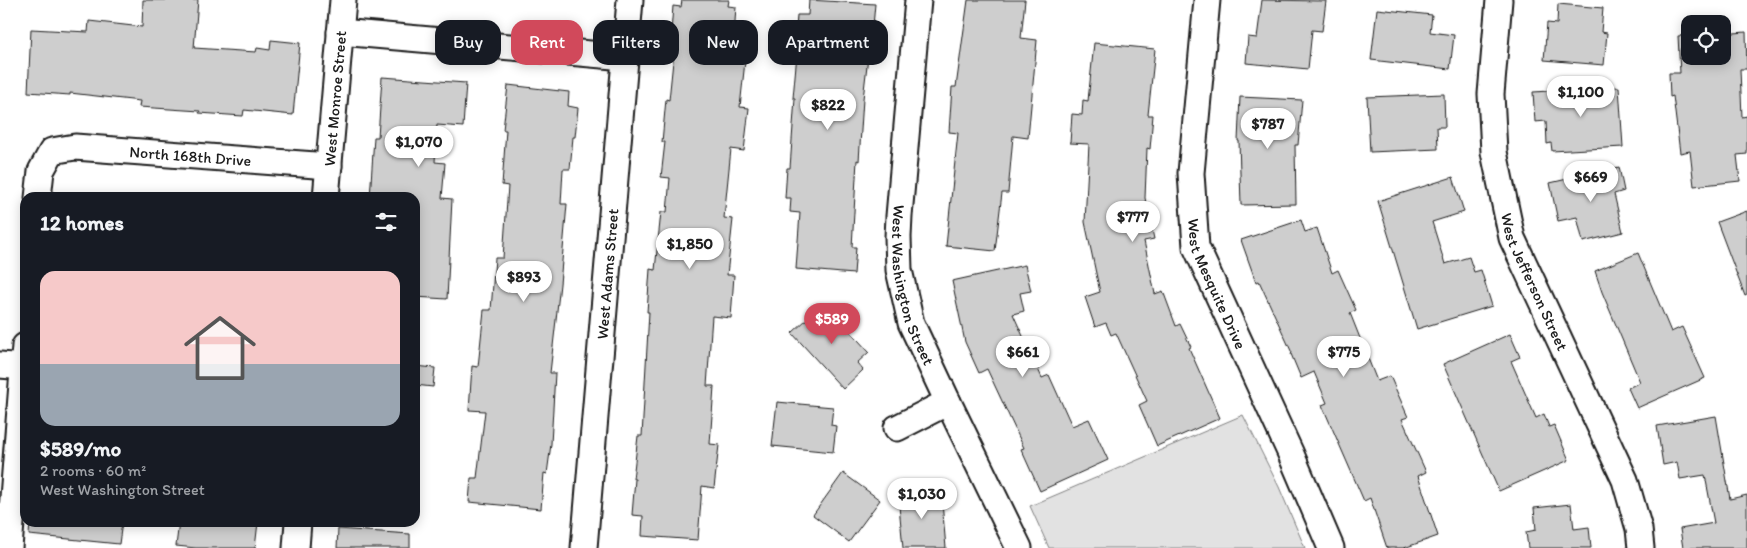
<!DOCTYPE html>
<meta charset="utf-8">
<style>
:root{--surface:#171b24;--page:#20242c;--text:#f1f3f6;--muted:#9ea1a6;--line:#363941;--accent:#d1495b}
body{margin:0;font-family:Itim,sans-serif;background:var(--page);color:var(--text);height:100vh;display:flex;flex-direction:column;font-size:19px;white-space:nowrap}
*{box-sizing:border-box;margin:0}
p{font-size:16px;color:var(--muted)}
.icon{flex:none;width:28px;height:28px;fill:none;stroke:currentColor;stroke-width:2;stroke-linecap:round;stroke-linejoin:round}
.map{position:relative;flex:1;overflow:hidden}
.sheet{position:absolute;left:20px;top:192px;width:400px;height:335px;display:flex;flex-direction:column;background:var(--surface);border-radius:15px;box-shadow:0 2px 12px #0003}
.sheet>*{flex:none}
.banner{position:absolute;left:435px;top:20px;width:475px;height:45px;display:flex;gap:10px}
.fabs{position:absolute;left:1681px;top:15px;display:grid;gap:10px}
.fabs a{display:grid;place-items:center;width:50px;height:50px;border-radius:10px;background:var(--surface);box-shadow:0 2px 12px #0003;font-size:25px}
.price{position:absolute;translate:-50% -42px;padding:0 11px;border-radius:18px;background:#fff;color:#222;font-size:16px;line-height:32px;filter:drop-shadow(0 1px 2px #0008)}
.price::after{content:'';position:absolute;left:50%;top:30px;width:15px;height:11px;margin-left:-8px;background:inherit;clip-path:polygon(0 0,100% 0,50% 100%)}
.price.on{background:var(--accent);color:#fff}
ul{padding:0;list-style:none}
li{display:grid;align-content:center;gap:10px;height:265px;padding:0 20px}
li+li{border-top:1px solid var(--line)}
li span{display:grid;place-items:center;height:155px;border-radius:15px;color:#555}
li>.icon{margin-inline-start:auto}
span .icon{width:90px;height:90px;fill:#fffc;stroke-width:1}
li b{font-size:21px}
h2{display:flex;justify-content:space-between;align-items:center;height:60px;padding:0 20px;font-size:21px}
.tag{padding:0 18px;border-radius:15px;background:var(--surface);box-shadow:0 2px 12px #0003;font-size:18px;line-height:45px}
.tag.on{background:var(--accent);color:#fff}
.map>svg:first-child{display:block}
.green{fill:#e2e2e2;stroke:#7f7f7f}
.building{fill:#cecece;stroke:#1c1c1c}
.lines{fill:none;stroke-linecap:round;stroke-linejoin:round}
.minor-casing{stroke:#1c1c1c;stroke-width:29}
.minor{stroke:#fff;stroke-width:25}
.labels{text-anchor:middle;stroke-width:4.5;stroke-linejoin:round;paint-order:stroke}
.street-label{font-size:16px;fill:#1c1c1c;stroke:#fff}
</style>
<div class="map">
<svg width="1747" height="548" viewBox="0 0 1747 548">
<rect width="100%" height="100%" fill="#fff"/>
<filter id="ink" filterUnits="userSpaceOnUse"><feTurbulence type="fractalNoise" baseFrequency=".02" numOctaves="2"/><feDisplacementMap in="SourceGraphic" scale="10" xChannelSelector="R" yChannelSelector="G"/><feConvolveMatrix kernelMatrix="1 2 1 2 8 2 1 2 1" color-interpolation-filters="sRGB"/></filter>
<g filter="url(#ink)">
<polygon class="green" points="1243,415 1279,487 1305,548 1049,548 1030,506"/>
<g class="building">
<polygon points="143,0 198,0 194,48 256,52 257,48 270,50 271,40 300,43 293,115 244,110 243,116 199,113 200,111 139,107 140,101 70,93 70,95 28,92 31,29 88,32 89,21 142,27"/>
<polygon points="682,0 729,0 728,6 736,7 733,50 746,52 740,107 749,108 744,151 731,149 724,218 733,219 727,275 734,275 731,318 712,316 707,386 714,386 710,444 719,445 714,488 702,486 698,540 642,536 643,516 632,515 635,479 633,479 638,436 642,436 649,312 647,312 650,269 655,270 661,212 667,212 670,178 661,177 665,142 662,142 666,99 669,100 676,32 671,32 673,6 681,7"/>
<polygon points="809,0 875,4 871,48 869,48 863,99 859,161 857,160 852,247 856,247 854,274 796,269 800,213 790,212 791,198 785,198 787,168 790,168 795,98 793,98 798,43 795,43 797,15 808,15"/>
<polygon points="968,0 1025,0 1021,38 1037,40 1028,138 1013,136 1008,193 1002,193 995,251 946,246 958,133 949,132 952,87 956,87"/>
<polygon points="1262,0 1326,1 1322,31 1312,30 1308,69 1246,63 1248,37 1257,38"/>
<polygon points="1558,4 1603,8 1601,32 1607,33 1604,65 1544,60 1547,23 1557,24"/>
<polygon points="1377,9 1432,15 1430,32 1454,35 1450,69 1371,60"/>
<polygon points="1746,32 1747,69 1740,69 1742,117 1747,116 1747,154 1737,155 1740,181 1694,186 1690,151 1680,153 1673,96 1670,97 1669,73 1680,73 1678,36 1690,35 1690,56 1722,56 1722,34"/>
<polygon points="1094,43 1155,49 1148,115 1153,115 1150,149 1147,148 1145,198 1154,239 1144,241 1155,294 1163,291 1176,326 1180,324 1191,347 1189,348 1220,418 1157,446 1139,405 1147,401 1116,333 1111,335 1106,323 1095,327 1085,297 1100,292 1085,222 1089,144 1070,143 1072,114 1082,115 1083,100 1088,101"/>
<polygon points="382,77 466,83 463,127 437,125 435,162 445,163 442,198 452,199 447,299 415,297 415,198 370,198 374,137 378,137"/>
<polygon points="508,85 569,92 568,106 578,108 575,137 573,137 570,169 563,169 561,204 567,204 560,284 550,373 555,373 551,444 547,474 544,473 541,509 469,502 471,478 477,478 485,411 469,410 472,366 478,367 484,310 491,310 495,258 503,258 508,186 502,185 506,130 503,130"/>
<polygon points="1619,87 1623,147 1552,151 1551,143 1547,144 1546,121 1535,122 1533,92"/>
<polygon points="1444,94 1445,127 1437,127 1438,149 1370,152 1367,97"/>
<polygon points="1240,97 1302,100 1298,145 1295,145 1296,204 1241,205 1239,141 1238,141"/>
<polygon points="1619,167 1624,191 1614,194 1623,232 1583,242 1577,217 1558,221 1550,183"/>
<polygon points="1453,177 1464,212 1432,222 1445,264 1469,257 1474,272 1481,270 1492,306 1417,329 1378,201"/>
<polygon points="1747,211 1747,295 1745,296 1717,222"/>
<polygon points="1301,220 1305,232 1317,228 1332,273 1338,270 1356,310 1350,313 1377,381 1390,376 1408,417 1402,419 1426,472 1418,476 1438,536 1404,548 1387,548 1370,498 1364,501 1322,405 1327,403 1314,372 1301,378 1291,354 1292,353 1259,281 1256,282 1241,240"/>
<polygon points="1638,253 1671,332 1682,327 1705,378 1637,408 1628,388 1640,382 1602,292 1595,271"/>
<polygon points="1025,265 1031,291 1020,293 1024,311 1013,314 1042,378 1049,375 1072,426 1089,419 1108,460 1040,491 1021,449 1024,448 987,369 979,373 965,342 952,281"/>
<polygon points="824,303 869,352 857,363 863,370 843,389 792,333"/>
<polygon points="1510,334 1520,357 1511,361 1536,418 1544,414 1549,427 1554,425 1569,460 1499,491 1443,364"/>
<polygon points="415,366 435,368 433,387 415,385"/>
<polygon points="777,402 833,407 831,425 836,426 833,452 772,446"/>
<polygon points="1716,416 1730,499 1747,495 1747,548 1683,548 1680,529 1714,523 1705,475 1680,479 1677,462 1663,465 1657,426"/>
<polygon points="843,473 880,500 849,542 813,515"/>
<polygon points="941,491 946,548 903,548 898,495"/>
<polygon points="1571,504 1574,529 1589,527 1591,548 1528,548 1526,532 1536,530 1534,508"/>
<polygon points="30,522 122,522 119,544 29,535"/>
<polygon points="179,522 258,522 255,548 196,548 176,546"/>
<polygon points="338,529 410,534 410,548 337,548"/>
</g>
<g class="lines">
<defs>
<g id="minor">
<path id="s1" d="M 918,0 L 899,216 L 898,237 L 899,270 L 911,323 L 948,402 L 1019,548"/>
<path id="s2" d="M 1207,0 L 1191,173 L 1196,247 L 1290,452 L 1331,548"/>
<path id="s3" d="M 1499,0 L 1491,94 L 1494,152 L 1512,238 L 1625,480 L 1639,529 L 1641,548"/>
<polyline points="340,32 625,57"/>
<path id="s4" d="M 38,198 L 41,171 L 52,151 L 75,147 L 329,166"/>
<path id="s5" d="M 326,198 L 343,0"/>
<polyline points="0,365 24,367"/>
<polyline points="897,428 948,402"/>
<polyline points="9,548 25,346"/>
<polyline points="296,548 298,522"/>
<path id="s6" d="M 584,548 L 630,0"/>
</g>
</defs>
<use href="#minor" class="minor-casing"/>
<use href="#minor" class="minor"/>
</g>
</g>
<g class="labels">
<g class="street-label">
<text dy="6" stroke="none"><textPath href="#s5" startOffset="100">West Monroe Street</textPath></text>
<text dy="6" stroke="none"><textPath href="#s4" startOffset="189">North 168th Drive</textPath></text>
<text dy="6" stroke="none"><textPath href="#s6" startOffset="275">West Adams Street</textPath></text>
<text dy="6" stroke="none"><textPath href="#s3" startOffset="289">West Jefferson Street</textPath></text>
<text dy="6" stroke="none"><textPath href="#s1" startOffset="288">West Washington Street</textPath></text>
<text dy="6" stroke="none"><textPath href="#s2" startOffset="289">West Mesquite Drive</textPath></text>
</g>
</g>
</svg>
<div class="fabs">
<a><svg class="icon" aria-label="locate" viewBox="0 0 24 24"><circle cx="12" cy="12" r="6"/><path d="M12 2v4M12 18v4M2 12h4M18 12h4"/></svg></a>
</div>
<b class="price" style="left:1581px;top:118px">$1,100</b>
<b class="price" style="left:828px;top:131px">$822</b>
<b class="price" style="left:1268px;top:150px">$787</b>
<b class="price" style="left:419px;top:168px">$1,070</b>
<b class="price" style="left:1591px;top:203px">$669</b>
<b class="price" style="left:1133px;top:243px">$777</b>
<b class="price" style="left:690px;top:270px">$1,850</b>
<b class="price" style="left:524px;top:303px">$893</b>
<b class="price on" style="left:832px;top:345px">$589</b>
<b class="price" style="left:1023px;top:378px">$661</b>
<b class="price" style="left:1344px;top:378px">$775</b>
<b class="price" style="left:922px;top:520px">$1,030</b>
<div class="banner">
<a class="tag">Buy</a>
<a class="tag on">Rent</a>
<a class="tag">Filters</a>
<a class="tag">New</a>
<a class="tag">Apartment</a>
</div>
<section class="sheet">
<h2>12 homes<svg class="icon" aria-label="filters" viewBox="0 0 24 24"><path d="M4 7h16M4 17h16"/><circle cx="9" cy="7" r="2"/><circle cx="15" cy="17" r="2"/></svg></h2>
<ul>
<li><span style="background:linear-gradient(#f6c9c9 60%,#9aa5b1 0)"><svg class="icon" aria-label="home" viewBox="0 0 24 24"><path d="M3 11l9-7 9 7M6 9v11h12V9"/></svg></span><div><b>$589/mo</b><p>2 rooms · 60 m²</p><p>West Washington Street</p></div></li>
</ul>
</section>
</div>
